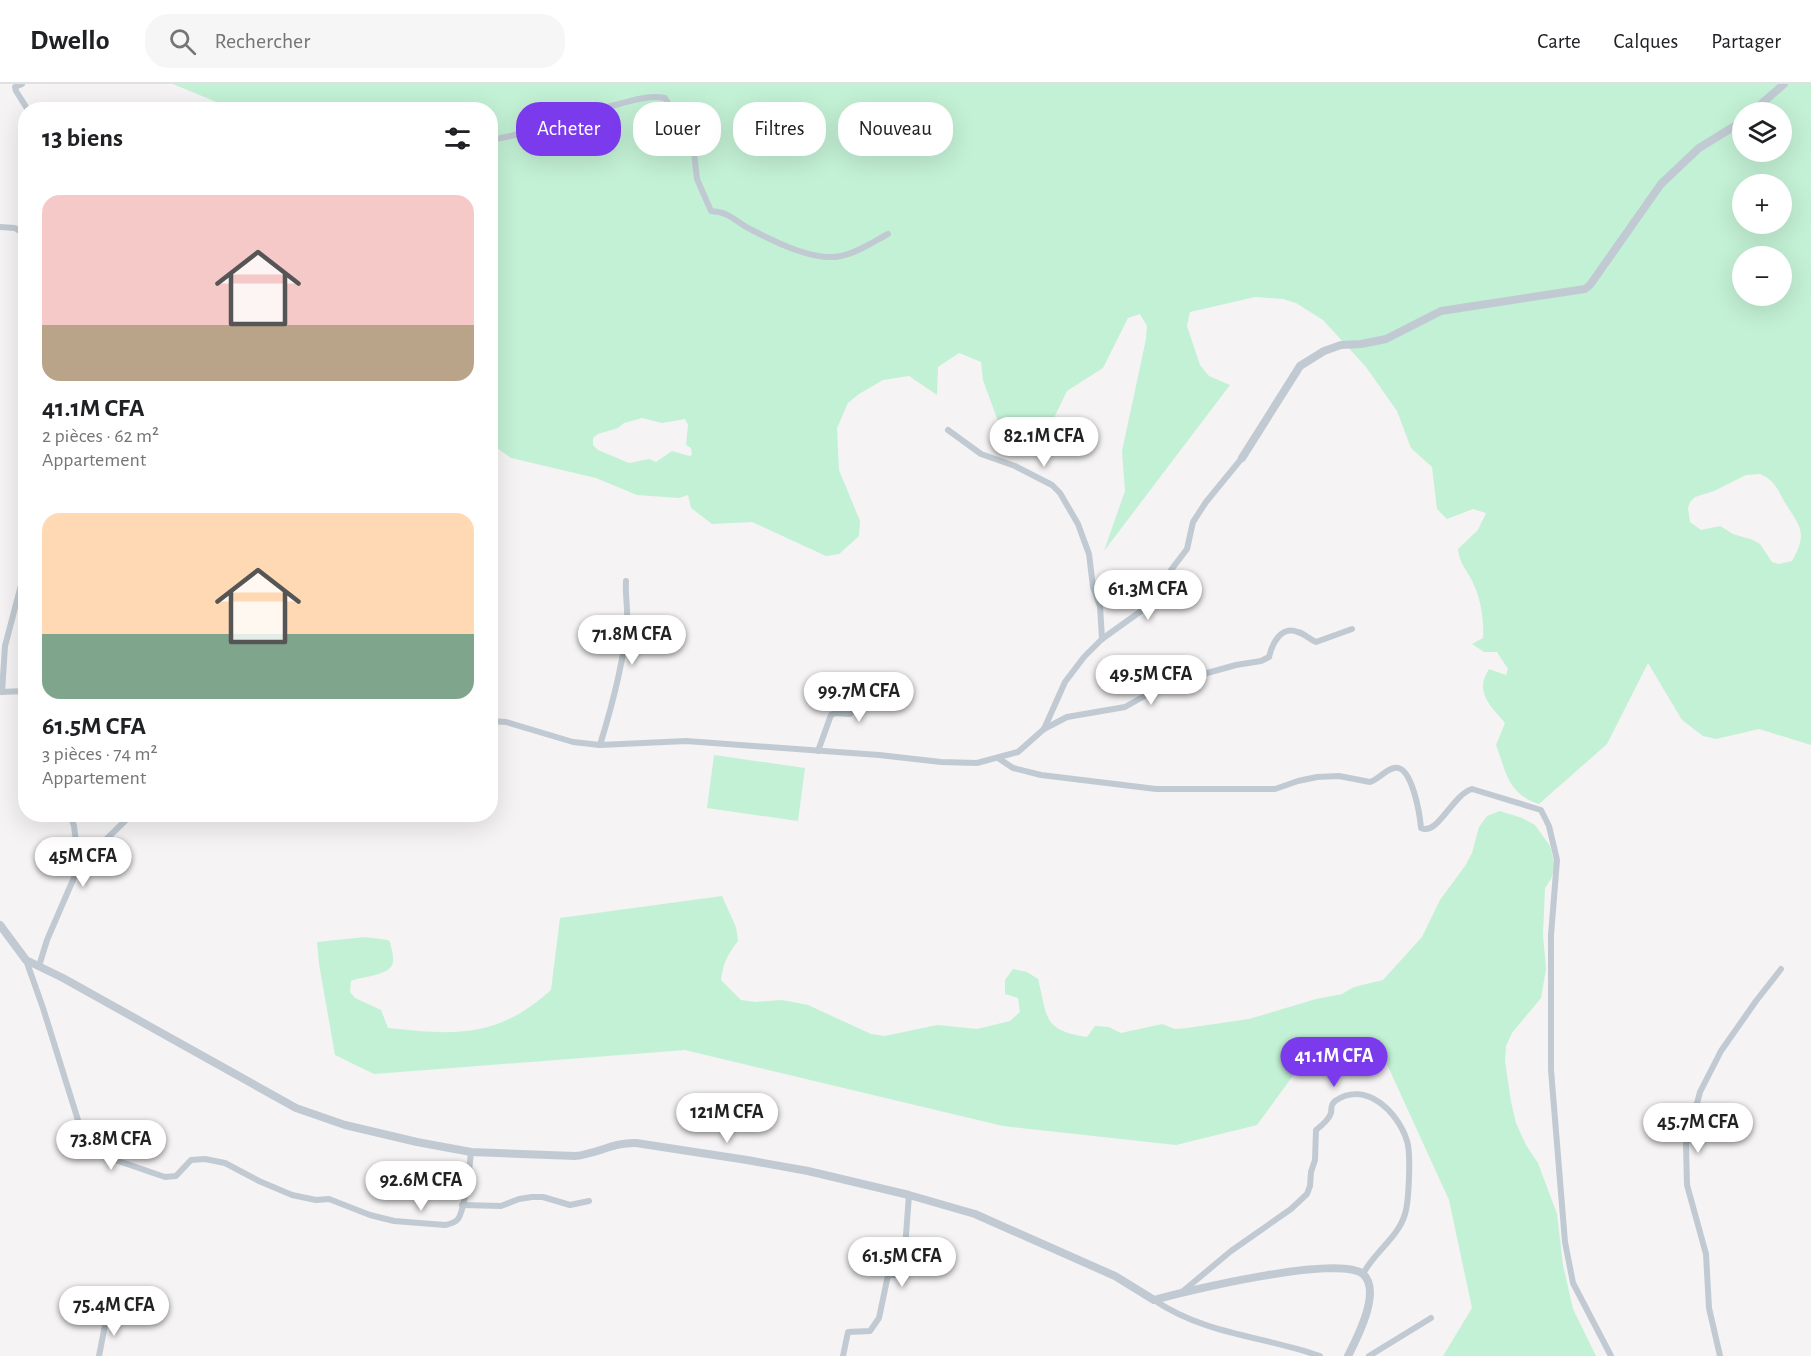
<!DOCTYPE html>
<html lang="fr">
<meta charset="utf-8">
<style>
:root{--surface:#fff;--page:#f6f6f6;--text:#202124;--muted:#757577;--line:#e0e0e0;--accent:#7c3aed}
body{margin:0;font-family:"Alegreya Sans",sans-serif;background:var(--page);color:var(--text);height:100vh;display:flex;flex-direction:column;font-size:22px;white-space:nowrap}
*{box-sizing:border-box;margin:0}
p{font-size:20px;color:var(--muted)}
.icon{flex:none;width:33px;height:33px;fill:none;stroke:currentColor;stroke-width:2;stroke-linecap:round;stroke-linejoin:round}
.map{position:relative;flex:1;overflow:hidden}
.panel{position:absolute;left:18px;top:18px;width:480px;height:720px;display:flex;flex-direction:column;background:var(--surface);border-radius:24px;box-shadow:0 6px 24px #0002}
.panel>*{flex:none}
.hud{position:absolute;left:516px;top:18px;width:570px;height:54px;display:flex;gap:12px}
.fabs{position:absolute;left:1732px;top:18px;display:grid;gap:12px}
.fabs a{display:grid;place-items:center;width:60px;height:60px;border-radius:50%;background:var(--surface);box-shadow:0 6px 24px #0002;font-size:30px}
.price{position:absolute;translate:-50% -51px;padding:0 14px;border-radius:21px;background:#fff;color:#222;font-size:20px;line-height:39px;filter:drop-shadow(0 2px 3px #0008)}
.price::after{content:'';position:absolute;left:50%;top:36px;width:18px;height:14px;margin-left:-9px;background:inherit;clip-path:polygon(0 0,100% 0,50% 100%)}
.price.active{background:var(--accent);color:#fff}
ul{padding:0;list-style:none}
li{display:grid;align-content:center;gap:12px;height:318px;padding:0 24px}
li span{display:grid;place-items:center;height:186px;border-radius:18px;color:#555}
li>.icon{margin-inline-start:auto}
span .icon{width:108px;height:108px;fill:#fffc;stroke-width:1}
li b{font-size:26px}
h2{display:flex;justify-content:space-between;align-items:center;height:72px;padding:0 24px;font-size:26px}
.tag{padding:0 21px;border-radius:24px;background:var(--surface);box-shadow:0 6px 24px #0002;font-size:21px;line-height:54px}
.tag.active{background:var(--accent);color:#fff}
header{display:flex;align-items:center;gap:36px;box-sizing:border-box;height:84px;padding:0 30px;background:var(--surface);border-bottom:2px solid var(--line)}
header strong{font-size:28px}
nav{display:flex;gap:33px;margin-inline-start:auto;font-size:21px}
.search{width:420px;height:54px;background:var(--page);display:flex;align-items:center;gap:15px;box-sizing:border-box;padding:0 21px;border-radius:24px;color:var(--muted);font-size:22px}
.map>svg:first-child{display:block}
.green{fill:#c3f1d5;fill-rule:evenodd}
.lines{fill:none;stroke-linecap:round;stroke-linejoin:round}
.minor{stroke:#c1cad2;stroke-width:6}
.tertiary{stroke:#c1cad2;stroke-width:8}
</style>
<header>
<strong>Dwello</strong>
<div class="search"><svg class="icon" aria-label="search" viewBox="0 0 24 24"><circle cx="10" cy="10" r="6"/><path d="M15 15l6 6"/></svg>Rechercher</div>
<nav><a>Carte</a><a>Calques</a><a>Partager</a></nav>
</header>
<div class="map">
<svg width="1811" height="1272" viewBox="0 0 1811 1272">
<rect width="100%" height="100%" fill="#f5f3f3"/>
<g class="green">
<path d="M 173,0 L 1811,0 L 1811,661 L 1759,645 L 1716,655 L 1703,652 L 1682,636 L 1648,579 L 1607,660 L 1539,720 C 1507,709 1507,690 1496,661 L 1505,639 C 1490,621 1474,608 1489,585 L 1506,591 L 1508,585 L 1497,568 L 1484,568 L 1472,560 L 1483,554 C 1484,537 1481,516 1474,501 C 1468,486 1460,482 1458,465 L 1478,446 L 1486,429 L 1473,425 L 1447,435 L 1437,425 L 1432,383 L 1411,364 L 1397,327 L 1366,283 L 1323,236 L 1296,219 L 1283,215 L 1255,213 L 1190,228 L 1187,242 L 1200,281 L 1209,292 L 1230,301 L 1104,467 L 1125,407 L 1122,367 L 1146,255 L 1147,242 L 1140,230 L 1128,234 L 1103,284 L 1067,307 L 1051,340 L 1021,358 L 1007,362 L 983,296 L 981,278 L 959,269 L 938,283 L 937,311 L 909,292 L 883,296 L 859,310 L 848,319 L 837,344 L 839,386 L 860,437 L 859,452 L 839,470 L 826,472 L 752,438 L 712,440 L 691,424 L 688,411 L 679,414 L 637,411 L 596,394 L 511,374 L 497,364 L 491,356 L 490,26 L 233,25 ZM 1743,28 L 1782,28 L 1782,68 L 1743,68 ZM 1743,100 L 1782,100 L 1782,140 L 1743,140 ZM 1743,172 L 1782,172 L 1782,212 L 1743,212 ZM 642,334 L 662,339 L 685,335 L 688,341 L 686,361 L 691,364 L 692,371 L 689,372 L 672,367 L 656,378 L 649,375 L 629,379 L 598,366 L 593,361 L 593,354 L 598,350 L 618,344 L 624,339 ZM 1760,390 C 1774,396 1777,404 1784,417 C 1799,442 1809,447 1792,477 L 1779,480 L 1772,478 L 1760,460 L 1753,456 L 1733,450 L 1720,442 L 1701,446 L 1690,438 L 1688,424 L 1690,418 L 1695,413 L 1714,407 L 1746,391 Z"/>
<polygon points="714,671 805,684 798,737 707,724"/>
<path d="M 1500,727 L 1522,734 L 1535,741 L 1550,762 L 1555,782 L 1551,795 L 1545,804 L 1543,851 L 1546,885 L 1541,914 L 1512,949 L 1506,962 L 1505,977 L 1511,1018 L 1516,1039 L 1526,1061 L 1538,1079 L 1557,1130 L 1563,1181 L 1573,1225 L 1596,1272 L 1443,1272 L 1472,1224 L 1449,1116 L 1375,954 L 1292,993 L 1257,1041 L 1176,1061 L 1003,1042 L 685,966 L 374,990 L 335,971 L 319,880 L 317,858 L 365,853 L 388,856 L 390,858 C 391,864 394,872 393,878 C 391,892 362,892 351,897 L 350,908 L 355,914 L 381,926 L 388,944 C 457,951 496,955 551,906 L 560,834 L 722,812 L 736,843 L 738,857 C 728,870 723,879 721,896 L 741,916 L 755,918 L 782,916 L 808,921 L 871,950 L 885,952 L 937,941 L 977,945 L 1010,937 L 1020,928 L 1018,914 L 1005,910 L 1005,896 L 1013,885 L 1027,888 L 1038,895 C 1048,934 1042,946 1087,953 L 1095,942 L 1109,943 L 1121,949 L 1162,940 L 1175,945 L 1187,944 L 1249,935 L 1316,915 L 1342,910 L 1354,903 L 1383,896 L 1422,853 L 1440,816 L 1465,782 L 1472,769 L 1479,743 L 1487,732 Z"/>
</g>
<g class="lines">
<g class="minor">
<polyline points="22,0 15,3 16,7 28,26"/>
<path d="M 490,56 C 535,49 576,30 619,20 C 634,16 650,11 665,14 L 693,59 L 697,95 L 711,127 C 731,128 735,138 752,146 C 775,158 815,178 841,172 C 857,169 873,158 888,150"/>
<polyline points="0,143 15,144 26,151"/>
<polyline points="948,346 981,370 1015,382 1052,401 1060,409 1078,440 1089,470 1093,503 1100,522 1102,555"/>
<polyline points="0,608 26,607"/>
<polyline points="2,608 5,562 26,482"/>
<polyline points="490,637 506,638 573,658 600,661 686,657 879,671 941,678 977,679 1018,668 1044,645 1065,598 1084,573 1102,555 1155,517 1162,509 1171,486 1187,465 1193,438 1206,418 1242,374"/>
<path d="M 1044,645 L 1067,633 L 1125,623 L 1164,601 L 1236,581 L 1261,577 L 1269,573 C 1272,560 1281,541 1298,548 C 1305,550 1309,555 1316,558 L 1352,545"/>
<path d="M 600,661 C 612,622 624,579 627,538 C 628,524 625,511 626,497"/>
<polyline points="818,667 831,631 835,629 850,630 854,626 859,600 858,592"/>
<path d="M 998,674 L 1013,684 L 1041,691 L 1156,705 L 1275,705 L 1298,697 L 1317,693 L 1339,692 L 1370,698 C 1379,695 1385,686 1394,684 C 1412,679 1420,732 1421,744 C 1438,752 1452,711 1472,705 L 1541,726 L 1549,742 L 1557,776 L 1551,851 L 1551,986 L 1565,1158 L 1573,1199 L 1611,1272"/>
<polyline points="70,730 74,742 79,782"/>
<path d="M 26,876 L 43,924 L 87,1065 L 92,1068 L 165,1093 L 176,1092 L 191,1076 L 205,1075 L 225,1079 L 259,1097 L 292,1111 L 316,1116 L 329,1115 L 370,1131 L 394,1137 L 445,1141 C 450,1140 455,1139 458,1135 C 465,1125 470,1081 471,1068"/>
<polyline points="39,882 47,856 79,782 132,730"/>
<polyline points="462,1121 501,1122 519,1115 532,1113 543,1113 570,1121 589,1117"/>
<path d="M 1182,1208 L 1231,1167 L 1291,1125 L 1307,1110 L 1310,1102 L 1311,1088 L 1315,1076 L 1316,1046 C 1321,1042 1329,1036 1331,1029 C 1332,1024 1330,1021 1335,1017 C 1366,996 1398,1028 1407,1057 C 1411,1069 1409,1117 1405,1130 C 1398,1154 1374,1168 1363,1190"/>
<path d="M 1154,1216 C 1206,1251 1263,1252 1320,1272"/>
<polyline points="99,1272 105,1241 114,1228"/>
<polyline points="843,1272 848,1248 870,1247 879,1234 888,1191 903,1191 909,1111"/>
<polyline points="1369,1272 1431,1234"/>
<polyline points="1720,1272 1709,1224 1706,1170 1687,1101 1686,1060 1700,1008 1721,967 1756,917 1781,885"/>
</g>
<g class="tertiary">
<polyline points="1752,28 1784,0"/>
<polyline points="1242,374 1300,282 1324,267 1341,261 1361,260 1386,255 1441,227 1585,205 1590,201 1661,100 1699,64 1743,37"/>
<path d="M 0,841 L 26,876 L 63,894 L 296,1024 L 345,1041 L 417,1058 L 471,1068 L 575,1072 C 597,1070 614,1058 636,1059 L 747,1076 L 808,1087 L 909,1111 L 975,1130 L 1115,1192 L 1154,1216 C 1185,1207 1340,1170 1363,1190 C 1382,1207 1357,1254 1348,1272"/>
</g>
</g>
</svg>
<div class="fabs">
<a><svg class="icon" aria-label="layers" viewBox="0 0 24 24"><path d="M12 4l9 5-9 5-9-5zM3 14l9 5 9-5"/></svg></a>
<a>+</a>
<a>−</a>
</div>
<b class="price" style="left:1044px;top:384px">82.1M CFA</b>
<b class="price" style="left:1148px;top:537px">61.3M CFA</b>
<b class="price" style="left:632px;top:582px">71.8M CFA</b>
<b class="price" style="left:1151px;top:622px">49.5M CFA</b>
<b class="price" style="left:859px;top:639px">99.7M CFA</b>
<b class="price" style="left:83px;top:804px">45M CFA</b>
<b class="price active" style="left:1334px;top:1004px">41.1M CFA</b>
<b class="price" style="left:727px;top:1060px">121M CFA</b>
<b class="price" style="left:1698px;top:1070px">45.7M CFA</b>
<b class="price" style="left:111px;top:1087px">73.8M CFA</b>
<b class="price" style="left:421px;top:1128px">92.6M CFA</b>
<b class="price" style="left:902px;top:1204px">61.5M CFA</b>
<b class="price" style="left:114px;top:1253px">75.4M CFA</b>
<div class="hud">
<a class="tag active">Acheter</a>
<a class="tag">Louer</a>
<a class="tag">Filtres</a>
<a class="tag">Nouveau</a>
</div>
<section class="panel">
<h2>13 biens<svg class="icon" aria-label="filters" viewBox="0 0 24 24"><path d="M4 7h16M4 17h16"/><circle cx="9" cy="7" r="2"/><circle cx="15" cy="17" r="2"/></svg></h2>
<ul>
<li><span style="background:linear-gradient(#f6c9c9 70%,#b9a48a 0)"><svg class="icon" aria-label="home" viewBox="0 0 24 24"><path d="M3 11l9-7 9 7M6 9v11h12V9"/></svg></span><div><b>41.1M CFA</b><p>2 pièces · 62 m²</p><p>Appartement</p></div></li>
<li><span style="background:linear-gradient(#ffd9b3 65%,#7fa58c 0)"><svg class="icon" aria-label="home" viewBox="0 0 24 24"><path d="M3 11l9-7 9 7M6 9v11h12V9"/></svg></span><div><b>61.5M CFA</b><p>3 pièces · 74 m²</p><p>Appartement</p></div></li>
</ul>
</section>
</div>
